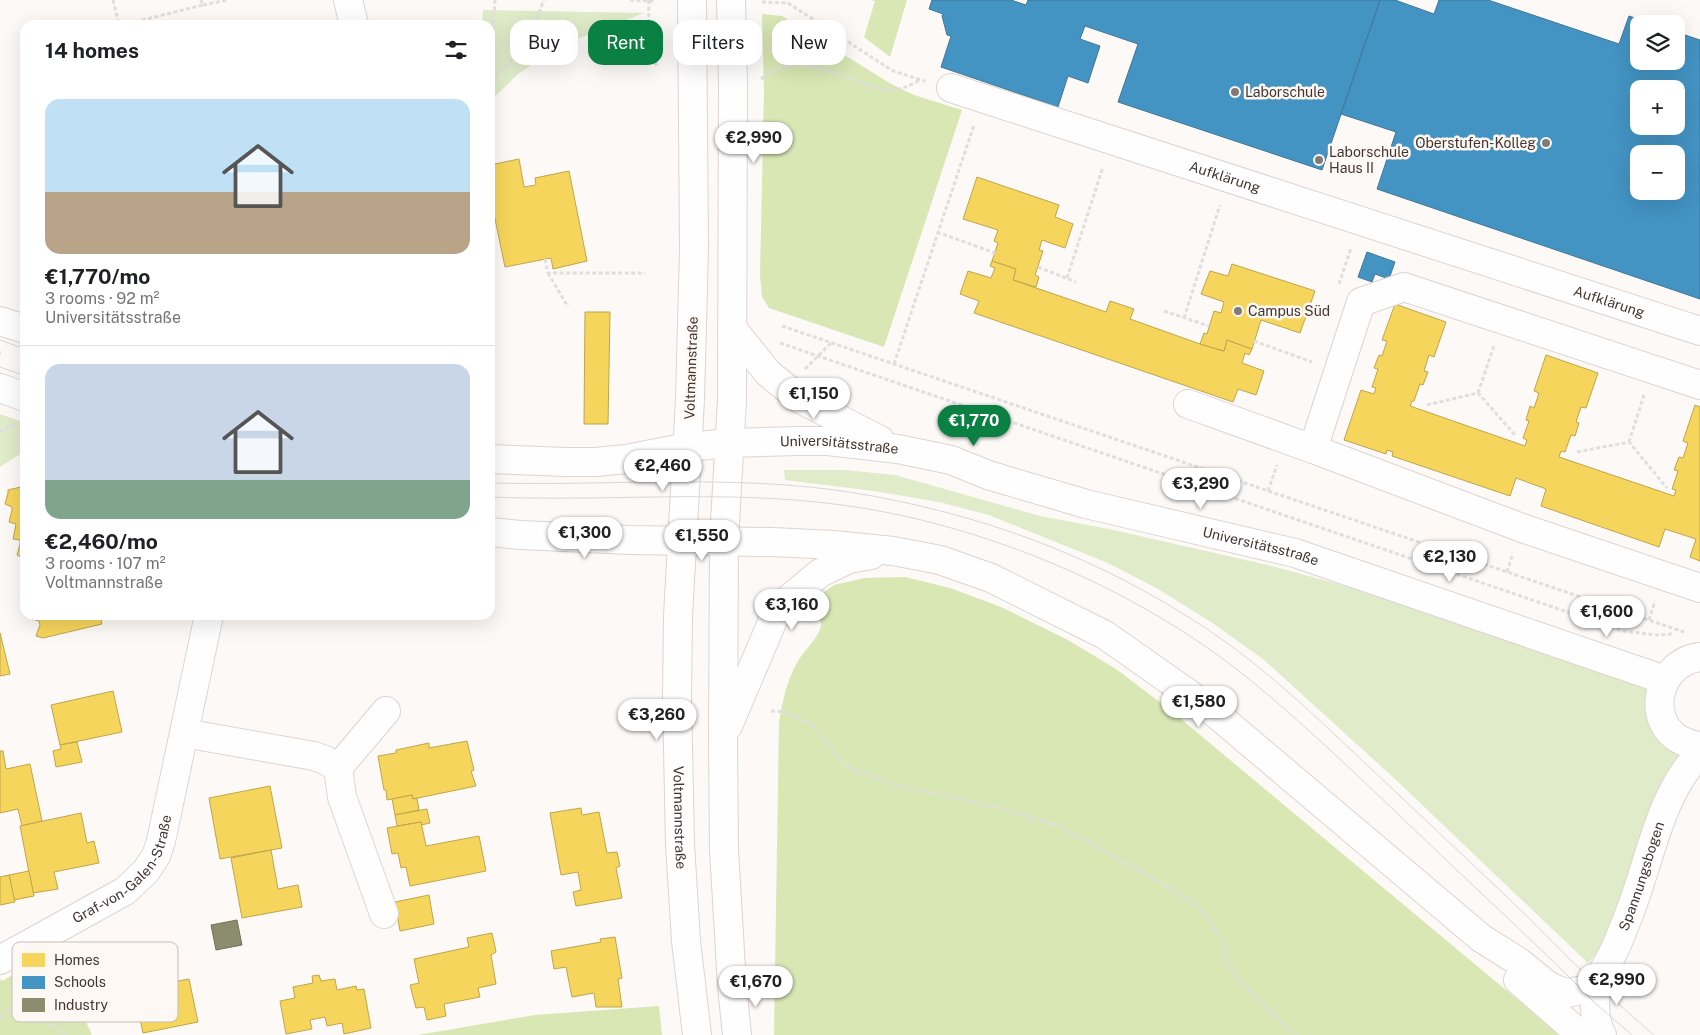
<!DOCTYPE html>
<meta charset="utf-8">
<style>
:root{--surface:#fff;--page:#f2f2f2;--text:#202124;--muted:#757577;--line:#e0e0e0;--accent:#0b8043}
body{margin:0;font-family:"Public Sans",sans-serif;background:var(--page);color:var(--text);height:100vh;display:flex;flex-direction:column;font-size:19px;white-space:nowrap}
*{box-sizing:border-box;margin:0}
p{font-size:16px;color:var(--muted)}
.icon{flex:none;width:28px;height:28px;fill:none;stroke:currentColor;stroke-width:2;stroke-linecap:round;stroke-linejoin:round}
.map{position:relative;flex:1;overflow:hidden}
.sheet{position:absolute;left:20px;top:20px;width:475px;height:600px;display:flex;flex-direction:column;background:var(--surface);border-radius:15px;box-shadow:0 5px 20px #0002}
.sheet>*{flex:none}
.banner{position:absolute;left:510px;top:20px;width:475px;height:45px;display:flex;gap:10px}
.fabs{position:absolute;left:1630px;top:15px;display:grid;gap:10px}
.fabs a{display:grid;place-items:center;width:55px;height:55px;border-radius:10px;background:var(--surface);box-shadow:0 5px 20px #0002;font-size:25px}
.price{position:absolute;translate:-50% -42px;padding:0 11px;border-radius:18px;background:#fff;color:#222;font-size:16px;line-height:32px;filter:drop-shadow(0 1px 2px #0008)}
.price::after{content:'';position:absolute;left:50%;top:30px;width:15px;height:11px;margin-left:-8px;background:inherit;clip-path:polygon(0 0,100% 0,50% 100%)}
.price.active{background:var(--accent);color:#fff}
ul{padding:0;list-style:none}
li{display:grid;align-content:center;gap:10px;height:265px;padding:0 25px}
li+li{border-top:1px solid var(--line)}
li span{display:grid;place-items:center;height:155px;border-radius:15px;color:#555}
li>.icon{margin-inline-start:auto}
span .icon{width:90px;height:90px;fill:#fffc;stroke-width:1}
li b{font-size:21px}
h2{display:flex;justify-content:space-between;align-items:center;height:60px;padding:0 25px;font-size:21px}
.tag{padding:0 18px;border-radius:15px;background:var(--surface);box-shadow:0 5px 20px #0002;font-size:18px;line-height:45px}
.tag.active{background:var(--accent);color:#fff}
.map>svg:first-child{display:block}
.green{fill:#e0ebc9}
.forest{fill:#d8e7b4}
.homes{fill:#f6d55c;stroke:#c0a54e}
.schools{fill:#4393c3;stroke:#427797;fill-rule:evenodd}
.industry{fill:#8c8c6e;stroke:#76725b}
.lines{fill:none;stroke-linecap:round;stroke-linejoin:round}
.minor-casing{stroke:#dcd5d1;stroke-width:30}
.path{stroke:#e0dfde;stroke-width:3;stroke-dasharray:4 2.5;stroke-linecap:butt}
.minor{stroke:#fffefe;stroke-width:28}
.tram{stroke:#d9d8d7;stroke-width:1}
.poi-dot{fill:#827a75;stroke:#fef8f5;stroke-width:2}
.labels{text-anchor:middle;stroke-width:5;stroke-linejoin:round;paint-order:stroke}
.poi-label{font-size:14px;fill:#41362f;stroke:#fef8f5;text-anchor:start}
.street-label{font-size:14px;fill:#41362f;stroke:#fef8f5}
.key{fill:#fef8f5;stroke:#c5beba;stroke-width:1}
.key-label{font-size:14px;fill:#41362f}
</style>
<div class="map">
<svg width="1700" height="1035" viewBox="0 0 1700 1035">
<rect width="100%" height="100%" fill="#fcf9f7"/>
<g class="green">
<polygon points="483,10 644,13 559,46 518,74 490,101 490,25 482,25"/>
<polygon points="0,414 25,423 25,451 0,467"/>
<path d="M 784,470 L 845,470 L 895,475 L 1040,516 L 1109,529 L 1272,566 L 1342,585 L 1520,644 L 1648,681 C 1639,720 1652,737 1683,759 L 1605,944 L 1588,963 L 1395,779 L 1263,659 L 1211,622 L 1158,589 L 1108,563 L 989,515 L 939,502 L 874,491 L 785,480 Z"/>
</g>
<g class="forest">
<polygon points="870,0 907,0 890,57 864,37 875,1"/>
<polygon points="762,14 782,16 891,84 914,95 962,110 884,347 769,308 762,297 760,275 764,92"/>
<path d="M 905,577 L 950,588 L 1001,607 L 1068,640 L 1116,669 L 1169,709 L 1560,1035 L 774,1035 L 779,723 C 782,702 787,680 798,661 C 804,651 819,637 821,626 C 821,617 816,608 810,602 L 834,585 L 865,578 Z"/>
<polygon points="54,952 92,1035 0,1035 0,979 2,981"/>
<polygon points="659,1006 662,1035 418,1035 535,1015"/>
</g>
<g class="homes">
<polygon points="519,159 524,187 536,185 535,178 569,171 587,261 553,269 551,258 505,267 490,195 490,165"/>
<polygon points="977,177 1059,205 1055,217 1073,224 1065,248 1042,240 1039,250 1043,251 1035,275 1039,277 1036,287 1013,280 1016,269 992,261 998,243 994,241 998,230 963,219"/>
<polygon points="992,261 1016,269 1013,280 1106,312 1110,301 1134,309 1130,319 1200,344 1224,351 1227,340 1252,349 1249,355 1245,353 1242,363 1264,371 1256,395 1238,389 1233,402 974,313 979,301 960,294 968,271 991,278 995,268 990,266"/>
<polygon points="1232,264 1315,291 1300,333 1261,320 1252,349 1227,340 1224,351 1200,344 1204,333 1207,334 1214,311 1221,313 1224,302 1201,294 1210,271 1228,276"/>
<polygon points="1395,304 1446,322 1434,357 1429,355 1424,371 1428,372 1423,385 1420,384 1414,401 1412,401 1410,406 1525,446 1527,440 1523,438 1529,421 1526,420 1530,406 1534,408 1539,393 1534,391 1546,355 1598,373 1586,408 1581,407 1576,422 1579,423 1575,436 1571,435 1565,452 1561,451 1559,457 1674,496 1676,490 1672,489 1678,471 1674,470 1679,457 1683,458 1688,443 1683,441 1695,405 1700,407 1700,561 1690,557 1696,539 1665,529 1659,547 1541,506 1546,489 1516,478 1510,496 1392,456 1393,452 1387,450 1386,454 1344,440 1361,390 1374,394 1376,388 1372,387 1378,369 1374,368 1379,355 1382,356 1387,341 1382,340"/>
<polygon points="585,312 610,312 608,424 584,424"/>
<polygon points="25,486 25,563 23,558 17,555 20,544 20,540 13,539 16,524 9,522 12,510 12,507 5,504 8,493 8,490"/>
<polygon points="34,615 100,615 102,624 43,638 36,636 40,625 39,621 32,619"/>
<polygon points="0,633 10,674 0,676"/>
<polygon points="113,691 122,732 60,745 51,705"/>
<polygon points="467,741 474,770 471,771 476,786 413,799 412,795 387,800 386,790 384,790 378,756 396,753 396,750 429,743 429,748"/>
<polygon points="77,742 82,762 56,767 53,751 61,749 60,745"/>
<polygon points="0,751 3,751 6,769 30,764 42,821 22,826 18,809 0,813"/>
<polygon points="270,786 282,848 220,859 209,798"/>
<polygon points="412,795 413,799 417,798 419,810 395,815 392,799"/>
<polygon points="581,808 582,815 599,812 607,853 617,852 620,866 616,868 622,898 576,906 573,892 581,890 578,872 561,875 550,813"/>
<polygon points="427,809 430,823 421,825 421,822 397,826 395,815"/>
<polygon points="81,813 87,843 94,841 99,863 54,872 58,889 33,893 20,826"/>
<polygon points="421,822 426,846 479,836 486,871 410,886 406,867 401,868 398,853 392,854 387,828"/>
<polygon points="271,850 278,889 298,885 302,907 242,918 231,858"/>
<polygon points="29,871 34,896 14,900 9,875"/>
<polygon points="9,875 15,902 0,905 0,877"/>
<polygon points="429,895 434,924 400,931 395,902"/>
<polygon points="492,933 496,952 491,955 496,984 478,988 480,997 444,1004 446,1016 427,1020 424,1007 416,1008 410,985 419,983 414,959 469,947 467,938"/>
<polygon points="615,937 622,978 618,979 622,1007 596,1007 594,993 572,997 566,967 554,969 551,951 601,942 600,939"/>
<polygon points="146,947 151,972 144,973 147,987 189,979 198,1022 143,1033 139,1015 126,1018 113,952"/>
<polygon points="319,975 321,981 335,979 337,990 356,986 357,990 364,989 371,1028 344,1034 342,1023 327,1026 325,1017 310,1020 312,1029 286,1034 280,1001 295,998 293,987 313,983 312,976"/>
</g>
<g class="schools">
<polygon points="932,0 1011,0 1026,5 1028,0 1380,0 1322,170 1118,102 1138,44 1085,26 1080,39 1100,46 1088,83 1068,76 1058,107 941,67 951,36 947,35 942,16 943,14 929,9"/>
<path d="M 1380,0 L 1395,0 L 1434,14 L 1439,0 L 1488,0 L 1619,44 L 1629,16 L 1652,24 L 1639,24 L 1639,61 L 1676,61 L 1676,32 L 1700,40 L 1700,299 L 1377,189 L 1396,132 L 1341,114 ZM 1639,89 L 1676,89 L 1676,126 L 1639,126 ZM 1639,154 L 1676,154 L 1676,191 L 1639,191 Z"/>
<polygon points="1367,252 1395,262 1389,279 1375,274 1372,282 1358,277"/>
</g>
<polygon class="industry" points="237,920 242,945 216,950 211,925"/>
<g class="lines">
<defs>
<g id="minor">
<polyline points="348,0 354,25"/>
<path id="s1" d="M 692,0 L 694,248 L 690,399 L 678,617 L 677,698 L 680,845 L 686,941 L 697,1035"/>
<polyline points="731,0 733,85 732,399 724,541 723,739 724,850 732,986 737,1035"/>
<path id="s2" d="M 951,88 L 1700,331"/>
<polyline points="0,321 25,329"/>
<polyline points="732,328 768,373 800,399 880,440"/>
<polyline points="1700,385 1404,287 1361,302 1313,449 1522,528 1700,588"/>
<polyline points="0,388 25,397"/>
<polyline points="1188,404 1313,449"/>
<path id="s3" d="M 490,459 L 566,462 L 596,462 L 626,459 L 688,447 L 729,443 L 797,441 L 828,441 L 898,449 L 951,460 L 988,475 L 1086,504 L 1295,553 L 1665,680"/>
<polyline points="490,532 521,535 629,540 772,542 834,545 893,551 940,560 991,578 1105,635 1209,708 1481,938 1519,962 1546,984 1557,990 1567,993 1583,990 1597,985"/>
<path d="M 1700,657 C 1656,662 1643,725 1685,742 C 1690,744 1695,746 1700,746"/>
<polyline points="728,726 773,620 785,602 820,573 849,559 871,555"/>
<polyline points="184,733 314,756 325,760 338,768 342,797 384,914"/>
<polyline points="338,768 386,711"/>
<path id="s4" d="M 0,960 L 125,891 L 146,871 L 156,856 L 161,841 L 209,615"/>
<polyline points="1518,980 1581,1035"/>
<path id="s5" d="M 1602,1035 C 1594,1022 1594,1002 1597,987 C 1599,976 1607,965 1612,955 C 1619,941 1625,925 1631,909 C 1651,857 1660,794 1700,753"/>
</g>
</defs>
<use href="#minor" class="minor-casing"/>
<g class="path">
<polyline points="113,0 119,25"/>
<polyline points="630,0 656,1"/>
<polyline points="649,0 648,56 658,66"/>
<polyline points="762,2 788,3 893,71 925,81"/>
<polyline points="203,5 227,0"/>
<polyline points="123,25 203,5 201,0"/>
<polyline points="495,75 492,49 495,0"/>
<path d="M 761,79 C 793,52 827,71 862,83 C 871,86 882,90 891,90 C 903,89 911,85 920,80"/>
<polyline points="490,80 516,56 531,32 544,0"/>
<polyline points="937,232 995,253"/>
<polyline points="545,259 548,273 645,273"/>
<polyline points="1038,267 1076,282"/>
<polyline points="548,273 568,307"/>
<polyline points="1067,278 1103,167"/>
<polyline points="1339,284 1351,248"/>
<polyline points="1164,311 1209,326"/>
<polyline points="1184,318 1220,205"/>
<polyline points="782,326 1684,632"/>
<polyline points="1254,341 1312,362"/>
<polyline points="780,343 1623,631 1657,635 1673,634"/>
<polyline points="0,353 1,353"/>
<polyline points="894,364 974,125"/>
<polyline points="805,369 831,343"/>
<polyline points="1478,393 1494,346"/>
<polyline points="1427,405 1478,393 1516,436"/>
<polyline points="490,408 493,408"/>
<polyline points="0,432 17,423"/>
<polyline points="1629,442 1644,395"/>
<polyline points="1577,452 1629,442 1667,488"/>
<polyline points="1268,491 1277,465"/>
<polyline points="1507,572 1513,553"/>
<polyline points="1649,620 1655,601"/>
<polyline points="771,711 785,712 813,726 847,767 896,785 991,806 1060,826 1142,872 1194,903 1208,919 1222,938 1228,965 1245,987 1296,1035"/>
<polyline points="16,981 23,996 41,1020 67,1035"/>
<polyline points="0,1019 23,996"/>
</g>
<use href="#minor" class="minor"/>
<g class="tram">
<polyline points="0,340 25,349"/>
<polyline points="0,367 25,376"/>
<path d="M 490,483 C 609,486 731,474 849,492 C 980,513 1097,556 1207,629 C 1272,672 1326,727 1382,779 C 1423,818 1465,857 1506,896 C 1537,925 1566,957 1598,986 C 1617,1002 1635,1019 1654,1035"/>
<path d="M 490,497 C 607,502 725,489 842,505 C 984,524 1138,589 1249,679 C 1309,728 1364,782 1420,835 C 1478,891 1538,945 1595,1003 L 1632,1035"/>
</g>
</g>
<g class="poi-dot">
<circle cx="1235" cy="92" r="5"/>
<circle cx="1546" cy="143" r="5"/>
<circle cx="1319" cy="160" r="5"/>
<circle cx="1238" cy="311" r="5"/>
</g>
<g class="labels">
<g class="poi-label">
<text x="1245" y="97">Laborschule</text>
<text x="1536" y="148" text-anchor="end">Oberstufen-Kolleg</text>
<text x="1329" y="157">Laborschule<tspan x="1329" dy="16">Haus II</tspan></text>
<text x="1248" y="316">Campus Süd</text>
</g>
<g class="street-label">
<text dy="5" stroke="none"><textPath href="#s2" startOffset="288">Aufklärung</textPath></text>
<text dy="5" stroke="none"><textPath href="#s2" startOffset="692">Aufklärung</textPath></text>
<text transform="translate(691 368) rotate(-88)" y="5">Voltmannstraße</text>
<text dy="5" stroke="none"><textPath href="#s3" startOffset="351">Universitätsstraße</textPath></text>
<text dy="5" stroke="none"><textPath href="#s3" startOffset="786">Universitätsstraße</textPath></text>
<text dy="5" stroke="none"><textPath href="#s1" startOffset="818">Voltmannstraße</textPath></text>
<text dy="5" stroke="none"><textPath href="#s4" startOffset="158">Graf-von-Galen-Straße</textPath></text>
<text dy="5" stroke="none"><textPath href="#s5" startOffset="169">Spannungsbogen</textPath></text>
</g>
</g>
<rect x="12" y="942" width="166" height="80" rx="8" class="key"/>
<rect x="22" y="953" width="23" height="14" fill="#f6d55c"/>
<rect x="22" y="976" width="23" height="13" fill="#4393c3"/>
<rect x="22" y="998" width="23" height="14" fill="#8c8c6e"/>
<g class="key-label">
<text x="54" y="965">Homes</text>
<text x="54" y="987">Schools</text>
<text x="54" y="1010">Industry</text>
</g>
</svg>
<div class="fabs">
<a><svg class="icon" aria-label="layers" viewBox="0 0 24 24"><path d="M12 4l9 5-9 5-9-5zM3 14l9 5 9-5"/></svg></a>
<a>+</a>
<a>−</a>
</div>
<b class="price" style="left:754px;top:164px">€2,990</b>
<b class="price" style="left:814px;top:420px">€1,150</b>
<b class="price active" style="left:974px;top:447px">€1,770</b>
<b class="price" style="left:663px;top:492px">€2,460</b>
<b class="price" style="left:1201px;top:510px">€3,290</b>
<b class="price" style="left:585px;top:559px">€1,300</b>
<b class="price" style="left:702px;top:562px">€1,550</b>
<b class="price" style="left:1450px;top:583px">€2,130</b>
<b class="price" style="left:792px;top:631px">€3,160</b>
<b class="price" style="left:1607px;top:638px">€1,600</b>
<b class="price" style="left:1199px;top:728px">€1,580</b>
<b class="price" style="left:657px;top:741px">€3,260</b>
<b class="price" style="left:1617px;top:1006px">€2,990</b>
<b class="price" style="left:756px;top:1008px">€1,670</b>
<div class="banner">
<a class="tag">Buy</a>
<a class="tag active">Rent</a>
<a class="tag">Filters</a>
<a class="tag">New</a>
</div>
<section class="sheet">
<h2>14 homes<svg class="icon" aria-label="filters" viewBox="0 0 24 24"><path d="M4 7h16M4 17h16"/><circle cx="9" cy="7" r="2"/><circle cx="15" cy="17" r="2"/></svg></h2>
<ul>
<li><span style="background:linear-gradient(#bfe0f5 60%,#b9a48a 0)"><svg class="icon" aria-label="home" viewBox="0 0 24 24"><path d="M3 11l9-7 9 7M6 9v11h12V9"/></svg></span><div><b>€1,770/mo</b><p>3 rooms · 92 m²</p><p>Universitätsstraße</p></div></li>
<li><span style="background:linear-gradient(#c9d6e8 75%,#7fa58c 0)"><svg class="icon" aria-label="home" viewBox="0 0 24 24"><path d="M3 11l9-7 9 7M6 9v11h12V9"/></svg></span><div><b>€2,460/mo</b><p>3 rooms · 107 m²</p><p>Voltmannstraße</p></div></li>
</ul>
</section>
</div>
